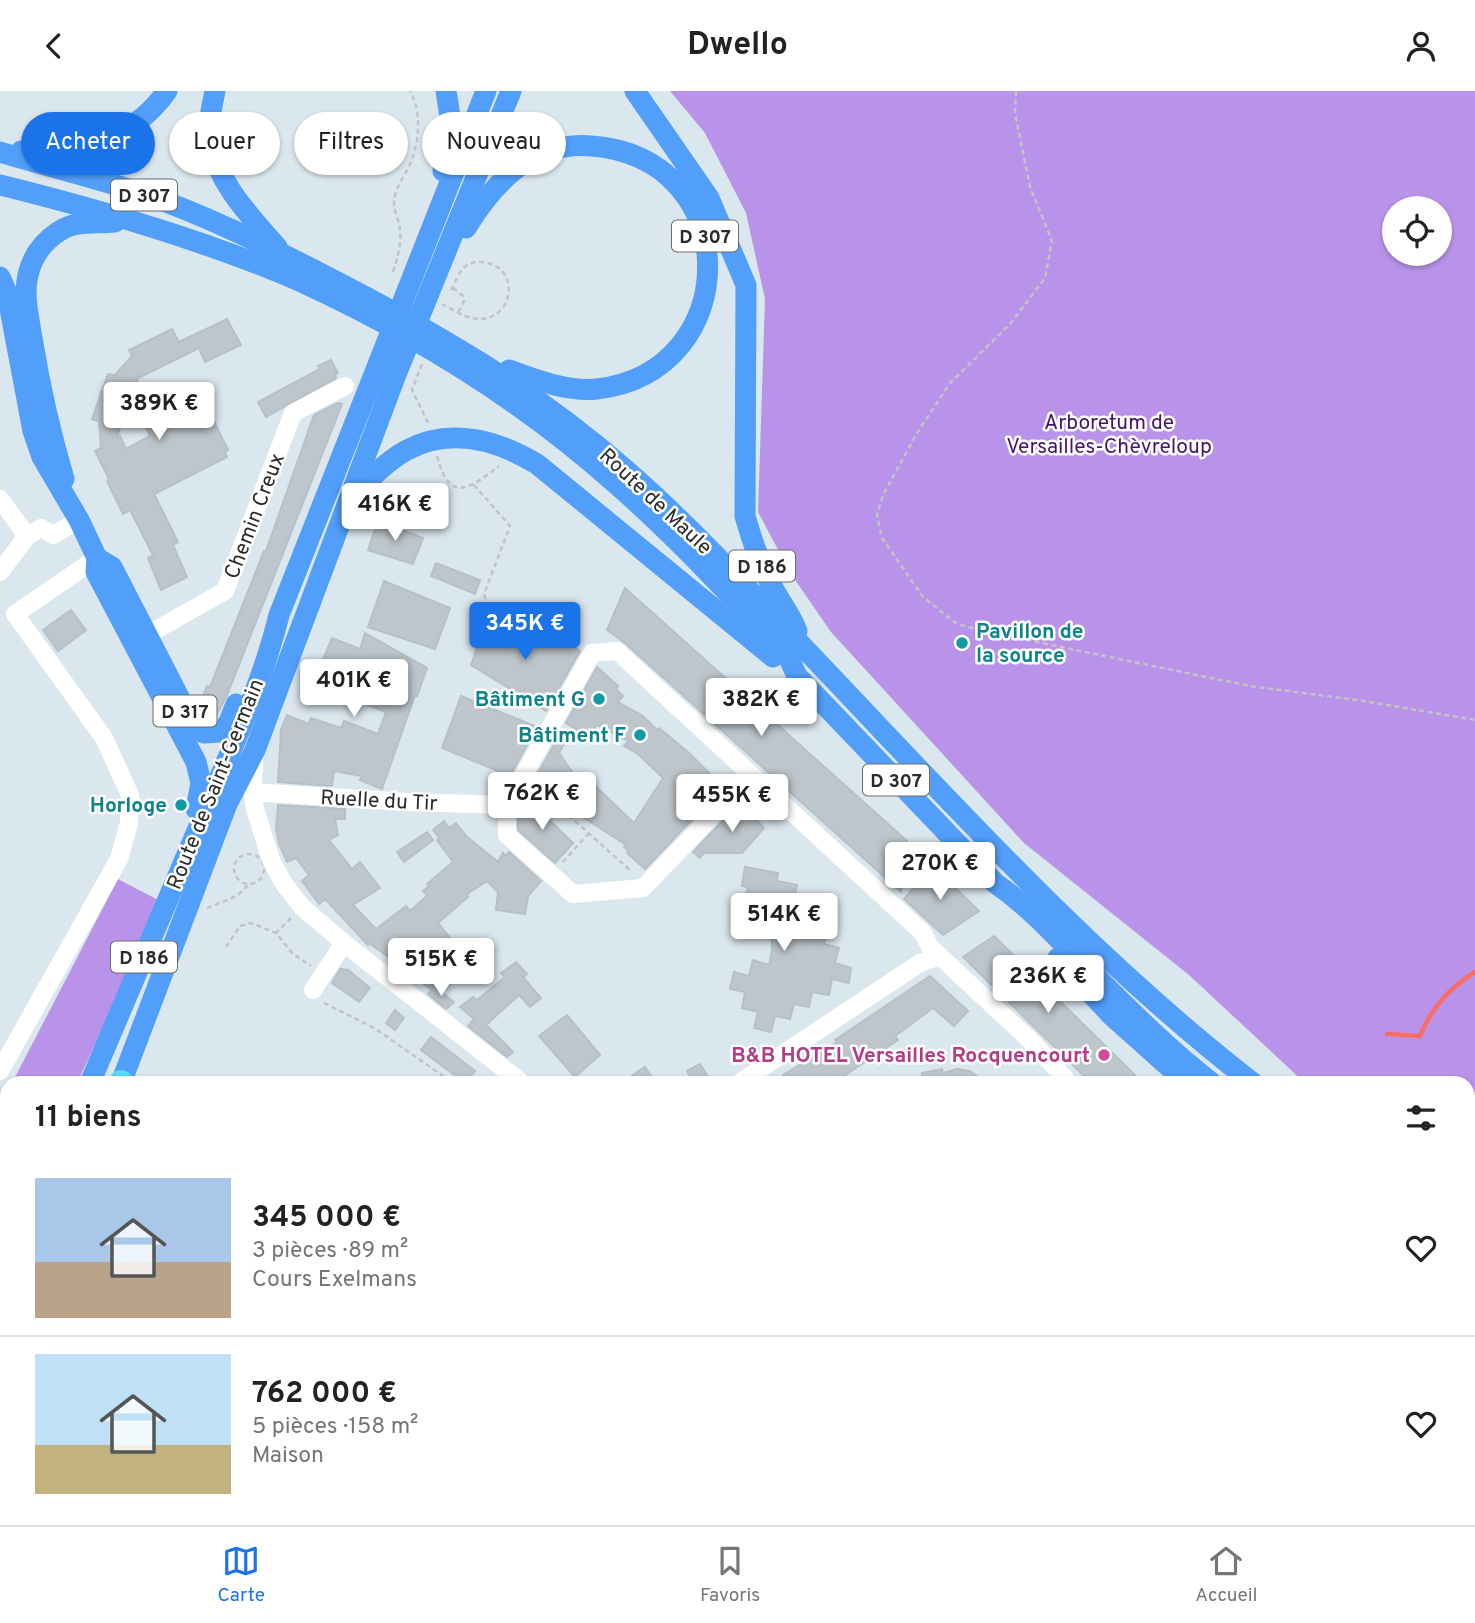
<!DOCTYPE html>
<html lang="fr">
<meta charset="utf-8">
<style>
:root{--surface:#fff;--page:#f2f2f2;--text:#222;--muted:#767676;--line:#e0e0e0;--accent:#1a73e8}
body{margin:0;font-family:Overpass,sans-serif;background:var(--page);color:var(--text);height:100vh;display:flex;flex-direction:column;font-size:26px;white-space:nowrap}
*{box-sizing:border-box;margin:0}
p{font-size:23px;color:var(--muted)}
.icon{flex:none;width:38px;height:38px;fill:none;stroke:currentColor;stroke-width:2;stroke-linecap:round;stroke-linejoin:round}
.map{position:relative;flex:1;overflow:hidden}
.side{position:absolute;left:0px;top:985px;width:1475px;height:450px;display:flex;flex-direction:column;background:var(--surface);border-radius:21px 21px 0 0;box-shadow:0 2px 5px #0004}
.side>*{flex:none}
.top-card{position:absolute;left:21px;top:21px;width:700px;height:63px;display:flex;gap:14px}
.buttons{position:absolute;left:1382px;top:105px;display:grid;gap:14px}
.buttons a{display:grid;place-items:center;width:70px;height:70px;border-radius:50%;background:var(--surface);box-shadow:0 2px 5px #0004;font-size:35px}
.price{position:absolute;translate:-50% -60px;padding:0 16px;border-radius:7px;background:#fff;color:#222;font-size:23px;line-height:46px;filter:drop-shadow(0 2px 4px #0008)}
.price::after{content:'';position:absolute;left:50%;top:42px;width:21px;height:16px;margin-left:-10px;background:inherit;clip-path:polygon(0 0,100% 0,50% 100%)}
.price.active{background:var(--accent);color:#fff}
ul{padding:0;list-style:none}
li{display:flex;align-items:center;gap:21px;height:175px;padding:0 35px}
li+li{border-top:2px solid var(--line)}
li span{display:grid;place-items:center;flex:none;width:196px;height:140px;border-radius:0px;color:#555}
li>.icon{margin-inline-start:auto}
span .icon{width:84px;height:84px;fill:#fffc;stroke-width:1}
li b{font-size:30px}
h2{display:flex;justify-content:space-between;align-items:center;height:84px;padding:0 35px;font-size:30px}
.tag{padding:0 24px;border-radius:32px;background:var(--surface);box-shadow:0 2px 5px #0004;font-size:24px;line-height:63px}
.tag.active{background:var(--accent);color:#fff}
header{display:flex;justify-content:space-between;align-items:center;height:91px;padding:0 35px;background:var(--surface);font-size:32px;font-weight:700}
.menu{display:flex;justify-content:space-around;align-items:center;height:98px;border-top:2px solid var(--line);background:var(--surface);font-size:19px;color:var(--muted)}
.menu a{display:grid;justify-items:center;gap:4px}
.menu .active{color:var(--accent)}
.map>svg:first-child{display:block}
.green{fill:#b993e9;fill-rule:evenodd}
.water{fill:#f86d66}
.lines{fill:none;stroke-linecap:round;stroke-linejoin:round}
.stream{stroke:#f86d66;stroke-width:4.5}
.building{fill:#bec6cc;stroke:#b5c0c9;stroke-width:2}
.path{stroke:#c3c3c3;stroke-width:2.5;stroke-dasharray:5 3.5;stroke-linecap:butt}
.minor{stroke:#fff;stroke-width:18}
.major{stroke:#529ffb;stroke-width:21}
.highway{stroke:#55dbff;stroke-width:24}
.culture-dot{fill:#0f9aa8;stroke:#fff;stroke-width:2.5}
.hotel-dot{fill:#d1479c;stroke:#fff;stroke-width:2.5}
.labels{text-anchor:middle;stroke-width:5;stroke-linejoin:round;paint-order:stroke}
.shield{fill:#fff;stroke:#6a6a6a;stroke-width:2}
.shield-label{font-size:19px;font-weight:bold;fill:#2a2a2a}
.park-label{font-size:21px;fill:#47146d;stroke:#fff}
.street-label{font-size:21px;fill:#2a2a2a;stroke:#fff}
.culture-label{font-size:21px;font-weight:bold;fill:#0d838f;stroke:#fff;text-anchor:end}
.hotel-label{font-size:21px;font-weight:bold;fill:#b23c85;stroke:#fff;text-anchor:end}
</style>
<header><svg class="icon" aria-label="back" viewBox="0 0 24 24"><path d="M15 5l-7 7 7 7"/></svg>Dwello<svg class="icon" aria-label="person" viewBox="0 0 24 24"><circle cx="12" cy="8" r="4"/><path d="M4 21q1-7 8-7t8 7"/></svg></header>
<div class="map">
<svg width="1475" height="1434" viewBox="0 0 1475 1434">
<rect width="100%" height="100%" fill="#dbe7ee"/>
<g class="green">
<path d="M 670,0 L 1475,0 L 1475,1116 L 1468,1112 L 1468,992 L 1305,992 L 1189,884 L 1024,752 L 831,541 L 791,483 L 758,421 L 765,208 L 746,122 L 705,42 ZM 1440,117 L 1440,163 L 1395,163 L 1395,117 Z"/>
<polygon points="118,788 162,811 77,992 12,992"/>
<polygon points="7,1002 7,1120 0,1129 0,1015"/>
<polygon points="430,1428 816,1428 814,1432 817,1434 432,1434"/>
<polygon points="956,1428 1088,1428 1099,1434 952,1434"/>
</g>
<polygon class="water" points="245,1428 327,1428 329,1434 247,1434"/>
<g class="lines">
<path class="stream" d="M 1387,943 L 1420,945 C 1431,917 1449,897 1475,881"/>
</g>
<g class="building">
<polygon points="227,228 241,254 205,271 199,257 138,287 117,346 120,345 126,358 150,345 144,333 193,309 199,321 207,317 228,359 225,361 227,366 154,403 178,451 173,454 187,486 161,499 148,467 153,464 130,419 123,423 107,390 109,388 95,360 101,357 99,330 92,328 108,283 115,284 132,265 129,259 172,238 179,251"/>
<polygon points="331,269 338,282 335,284 336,287 266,326 258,311 320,278 318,275"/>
<polygon points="338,312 342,313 227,604 215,627 205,627 199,615 207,595 210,596 264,460 266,460 314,324"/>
<polygon points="378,430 423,447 413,473 368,459"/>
<polygon points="436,472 480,489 475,503 431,485"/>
<polygon points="384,490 450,517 435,558 368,536"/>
<polygon points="625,497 907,750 901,801 625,552 607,539"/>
<polygon points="71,519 86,539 58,560 43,539"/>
<polygon points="486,531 512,540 515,533 571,554 580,560 546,620 471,574"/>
<polygon points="365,542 427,577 417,605 415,604 382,698 360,689 362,685 334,680 332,695 278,691 281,639 287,624 309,633 311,627 341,637 344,630 378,643 386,621 342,604 351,582 322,571 332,547 360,558"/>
<polygon points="597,576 618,595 616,598 623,605 618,611 643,625 657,639 659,637 688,661 715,688 714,690 723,696 645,778 627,762 628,759 624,756 626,754 586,728 538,682 559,645 567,648 559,662 572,681 584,691 588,688 634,732 663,687 638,663 624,655 629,650 597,634 587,645 566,632"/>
<polygon points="461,605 537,636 510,685 442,657"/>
<polygon points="522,710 533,716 534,714 573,752 555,772 518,739 518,717"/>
<polygon points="740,712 764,737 742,762 704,762 700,767 693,761"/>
<polygon points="278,714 345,718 345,728 335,728 338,744 329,749 352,778 360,771 380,797 353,814 376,838 406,815 410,820 427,805 423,800 429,795 427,793 453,771 437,749 439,747 433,739 444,730 449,737 456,732 467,746 498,771 503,762 505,765 509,761 541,790 528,805 525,823 496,819 498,801 487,790 467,803 468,806 438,832 455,853 435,870 440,877 433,883 441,889 430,898 387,865 369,852 368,854 325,808 319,813 302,790 309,784 296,767 287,771 279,753 276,738"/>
<polygon points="427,741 433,749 404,771 397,761"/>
<polygon points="933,775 979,820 943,844 904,808"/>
<polygon points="745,776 778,782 777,790 797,794 790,824 812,833 828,836 824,853 839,857 835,872 851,877 849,892 832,888 829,904 812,901 809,916 794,913 790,928 775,925 771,941 754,937 758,921 742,917 745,901 730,898 734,881 749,885 753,869 769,874 772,859 772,850 763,837 753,833 740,833 748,796 742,795"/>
<polygon points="994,845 1143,992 1091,992 963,866"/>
<polygon points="516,871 527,883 523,886 541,907 530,916 519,904 486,934 513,961 507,966 468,935 474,928 460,916 473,906 477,909 505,886 501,882"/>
<polygon points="340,878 348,879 370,897 359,911 332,892"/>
<polygon points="930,885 968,920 954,935 933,917 895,945 898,949 833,992 788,992 783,984 837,951 835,949"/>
<polygon points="434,896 454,911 446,918 428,903"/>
<polygon points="395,919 404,927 395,939 386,932"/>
<polygon points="567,924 600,964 575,986 539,945"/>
<polygon points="431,946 475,980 465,992 421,959"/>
<polygon points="700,973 712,992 694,992 687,980"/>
<polygon points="645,976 656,992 621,992"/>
<polygon points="942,978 943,982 957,978 970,980 986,992 919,992 919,988 923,987 922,982"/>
</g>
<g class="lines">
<g class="path">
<polyline points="1016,0 1015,23 1030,96 1052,150 1045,187 1011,232 950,292 917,342 883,404 877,424 882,447 923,506 957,533 979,539 1250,595 1364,610 1475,629"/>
<path d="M 393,181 C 398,165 403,150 399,133 C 398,127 394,119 394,113 C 394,96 407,83 412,68 C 420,47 421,19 410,0"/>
<polyline points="453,197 463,205 464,210 458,222"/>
<path d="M 442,213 C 451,218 461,224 471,227 C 514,236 524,175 482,171 C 475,170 468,172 463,178 C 457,184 454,194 450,202"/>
<polyline points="422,273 412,299 429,334"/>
<path d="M 437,365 C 450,414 470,397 499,375"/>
<polyline points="474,394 510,435 484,503 487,514 580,551"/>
<polyline points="537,696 631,780"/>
<circle cx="249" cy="778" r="15"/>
<polyline points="563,771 589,742"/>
<polyline points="207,817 237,805 249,793"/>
<polyline points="291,827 276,842 292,862 311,875"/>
<polyline points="226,856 240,835 251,832 276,842"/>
<polyline points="324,912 376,938 453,992"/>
<polyline points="1270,986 1279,992"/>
<polyline points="1468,1123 1475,1127"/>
<polyline points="624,1428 624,1434"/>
<polyline points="1083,1428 1094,1434"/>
<polyline points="1066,1434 1067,1428"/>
</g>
<g class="minor">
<polyline points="0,408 27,445"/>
<polyline points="0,481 27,445 41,437 53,444 79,429"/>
<polyline points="141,554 147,544 225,500 293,322 345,295"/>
<polyline points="255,663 252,701 255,718 271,769 284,793 302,816 344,852 522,992"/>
<polyline points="751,684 643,797 573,803 507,744 507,714 592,562 617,560 923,842 930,856 1033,952 1069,992"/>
<polyline points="252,701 407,711 507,714"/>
<polyline points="313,899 344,852"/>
<polyline points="0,980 119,768 129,732 130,704 104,647 15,523 97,467"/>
<polyline points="739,992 920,872 940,865"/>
<polyline points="1468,1249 1474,1230"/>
<polyline points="1468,1291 1475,1292"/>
<polyline points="1475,1315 1470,1332 1475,1333"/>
<polyline points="1468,1389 1475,1397"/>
<polyline points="0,1428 1,1434"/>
<polyline points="1129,1428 1141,1434"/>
<polyline points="112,1434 115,1428"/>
<polyline points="181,1434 182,1428"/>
<polyline points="1230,1434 1231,1428"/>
<polyline points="1395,1434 1396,1428"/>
</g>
<g class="major">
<path d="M 215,0 C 212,16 207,33 210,49 C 217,92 250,125 277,156"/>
<path d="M 635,0 L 709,107 L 746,194 L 745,425 C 752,450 760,474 773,497 C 781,512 791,524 797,540"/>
<path d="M 21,60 C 80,59 131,51 167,0"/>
<path d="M 0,61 C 46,75 93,86 138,101 C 201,122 261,152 320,182 C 430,238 534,298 627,380 C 691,436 749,499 807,560 C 950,710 1089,865 1253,992"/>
<polyline points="443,80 452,38 446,0"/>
<path d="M 0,94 C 69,111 136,130 203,153 C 234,164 266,175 297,189 C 411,241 522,309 616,393 C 677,446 732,507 788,565 L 797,585 L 995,792 C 1028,815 1054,843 1082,872 C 1124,913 1165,956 1212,992"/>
<path d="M 466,137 C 494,91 533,50 591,55 C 746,66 745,281 597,298 C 567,301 537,289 509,279"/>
<polyline points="0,186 7,202 33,340 42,366 79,429 97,467 96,481 196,671 201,692 196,718"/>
<path d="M 64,388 C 50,341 40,296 32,247 C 29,227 23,205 28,184 C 32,166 43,151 58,141 C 75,129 95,133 115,131"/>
<path d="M 352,404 C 370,389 386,370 407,359 C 450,336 497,349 537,373 L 773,566"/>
<polyline points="97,467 112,476 195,637 204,642 221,641 229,631 236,613"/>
<polyline points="1058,867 1112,925 1187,992"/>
<path d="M 90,992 C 128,904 165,816 202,728 C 230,661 262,594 279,524 L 486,0"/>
<polyline points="121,992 227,713 255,659 395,286 511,0"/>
<polyline points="0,1148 7,1136"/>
<polyline points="1468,1152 1475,1158"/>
<polyline points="1468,1181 1475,1179"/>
<polyline points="1468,1227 1475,1230"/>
<polyline points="0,1252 7,1237"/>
</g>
<g class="highway">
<polyline points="121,992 121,991"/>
<polyline points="0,1199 7,1185"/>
<polyline points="0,1286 7,1274"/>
<polyline points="372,1428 374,1434"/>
<polyline points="401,1428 403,1434"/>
</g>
</g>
<g class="culture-dot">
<circle cx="962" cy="552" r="7"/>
<circle cx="599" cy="608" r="7"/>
<circle cx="640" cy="644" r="7"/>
<circle cx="181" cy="714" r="7"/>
</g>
<circle class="hotel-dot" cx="1104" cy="964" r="7"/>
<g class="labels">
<g class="shield">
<rect x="111" y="88.5" width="66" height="31" rx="5"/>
<rect x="672" y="129.5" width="66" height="31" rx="5"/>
<rect x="729" y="459.5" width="66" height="31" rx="5"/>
<rect x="153.5" y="604.5" width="63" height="31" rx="5"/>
<rect x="863" y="673.5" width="66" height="31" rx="5"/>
<rect x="111" y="850.5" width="66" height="31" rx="5"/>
</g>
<g class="shield-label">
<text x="144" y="111">D 307</text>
<text x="705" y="152">D 307</text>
<text x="762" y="482">D 186</text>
<text x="185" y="627">D 317</text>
<text x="896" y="696">D 307</text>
<text x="144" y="873">D 186</text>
</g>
<g class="park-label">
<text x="1109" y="338">Arboretum de<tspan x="1109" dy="24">Versailles-Chèvreloup</tspan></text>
</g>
<g class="street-label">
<text transform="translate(656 410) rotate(43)" y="7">Route de Maule</text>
<text transform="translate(254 425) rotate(-69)" y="7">Chemin Creux</text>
<text transform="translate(215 693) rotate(-68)" y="7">Route de Saint-Germain</text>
<text transform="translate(379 709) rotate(3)" y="7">Ruelle du Tir</text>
</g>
<g class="culture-label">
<text x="976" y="547" text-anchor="start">Pavillon de<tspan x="976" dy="24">la source</tspan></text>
<text x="585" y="615">Bâtiment G</text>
<text x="626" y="651">Bâtiment F</text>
<text x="167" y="721">Horloge</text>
</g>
<g class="hotel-label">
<text x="1090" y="971">B&amp;B HOTEL Versailles Rocquencourt</text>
</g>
</g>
</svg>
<div class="buttons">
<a><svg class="icon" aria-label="locate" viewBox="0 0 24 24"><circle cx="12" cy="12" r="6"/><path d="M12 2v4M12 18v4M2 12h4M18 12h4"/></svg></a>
</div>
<b class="price" style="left:159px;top:351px">389K €</b>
<b class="price" style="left:395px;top:452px">416K €</b>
<b class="price active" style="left:525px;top:571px">345K €</b>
<b class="price" style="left:354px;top:628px">401K €</b>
<b class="price" style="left:761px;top:647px">382K €</b>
<b class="price" style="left:542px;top:741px">762K €</b>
<b class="price" style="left:732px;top:743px">455K €</b>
<b class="price" style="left:940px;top:811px">270K €</b>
<b class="price" style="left:784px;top:862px">514K €</b>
<b class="price" style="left:441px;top:907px">515K €</b>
<b class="price" style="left:1048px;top:924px">236K €</b>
<div class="top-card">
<a class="tag active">Acheter</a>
<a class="tag">Louer</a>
<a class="tag">Filtres</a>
<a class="tag">Nouveau</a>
</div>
<section class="side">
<h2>11 biens<svg class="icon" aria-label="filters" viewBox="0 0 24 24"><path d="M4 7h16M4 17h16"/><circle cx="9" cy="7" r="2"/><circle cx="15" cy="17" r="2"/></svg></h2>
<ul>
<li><span style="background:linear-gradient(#a9c7e8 60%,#b9a48a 0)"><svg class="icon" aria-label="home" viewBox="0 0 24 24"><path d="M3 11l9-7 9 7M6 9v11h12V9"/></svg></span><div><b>345 000 €</b><p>3 pièces · 89 m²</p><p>Cours Exelmans</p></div><svg class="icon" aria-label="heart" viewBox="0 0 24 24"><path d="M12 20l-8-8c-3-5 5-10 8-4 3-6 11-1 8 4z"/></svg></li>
<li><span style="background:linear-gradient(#bfe0f5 65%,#c2b280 0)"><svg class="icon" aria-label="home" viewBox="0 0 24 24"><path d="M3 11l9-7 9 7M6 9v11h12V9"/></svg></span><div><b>762 000 €</b><p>5 pièces · 158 m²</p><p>Maison</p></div><svg class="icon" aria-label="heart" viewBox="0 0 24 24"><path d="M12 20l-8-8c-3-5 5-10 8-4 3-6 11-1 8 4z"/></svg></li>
</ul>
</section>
</div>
<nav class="menu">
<a class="active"><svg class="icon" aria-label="map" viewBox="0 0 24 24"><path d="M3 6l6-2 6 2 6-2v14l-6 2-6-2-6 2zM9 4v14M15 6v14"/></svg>Carte</a>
<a><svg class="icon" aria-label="saved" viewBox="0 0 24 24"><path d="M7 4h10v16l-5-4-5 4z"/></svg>Favoris</a>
<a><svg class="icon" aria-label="home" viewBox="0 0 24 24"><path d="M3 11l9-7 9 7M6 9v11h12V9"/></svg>Accueil</a>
</nav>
